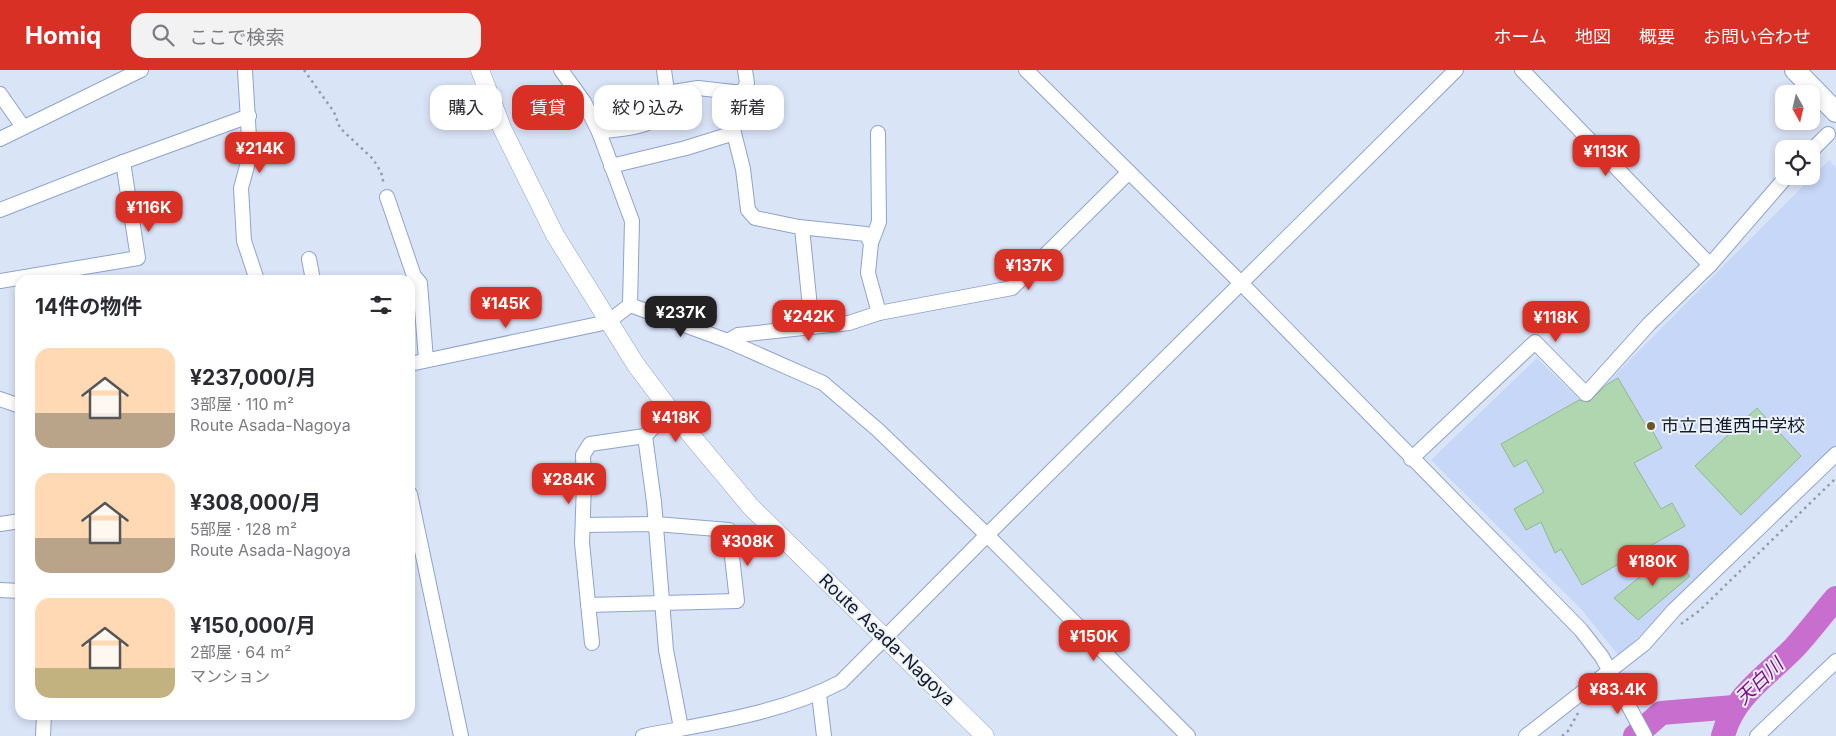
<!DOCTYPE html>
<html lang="ja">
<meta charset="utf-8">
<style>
:root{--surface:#fff;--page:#f2f2f3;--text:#2b2b33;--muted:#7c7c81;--accent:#d93025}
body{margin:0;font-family:Inter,"Noto Sans JP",sans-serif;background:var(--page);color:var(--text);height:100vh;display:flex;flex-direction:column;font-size:19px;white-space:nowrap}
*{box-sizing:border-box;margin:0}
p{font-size:16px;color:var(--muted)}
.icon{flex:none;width:28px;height:28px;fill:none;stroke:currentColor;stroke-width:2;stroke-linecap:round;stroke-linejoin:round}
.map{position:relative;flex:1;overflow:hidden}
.sheet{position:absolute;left:15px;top:205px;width:400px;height:445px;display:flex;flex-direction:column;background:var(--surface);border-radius:15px;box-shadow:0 2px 8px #0003}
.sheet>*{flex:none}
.hud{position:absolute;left:430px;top:15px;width:475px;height:45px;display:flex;gap:10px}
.needle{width:32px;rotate:172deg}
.fabs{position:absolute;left:1775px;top:15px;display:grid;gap:10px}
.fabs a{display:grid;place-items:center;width:45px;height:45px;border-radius:10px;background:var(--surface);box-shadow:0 2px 8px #0003;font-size:25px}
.price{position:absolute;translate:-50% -42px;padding:0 11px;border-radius:10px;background:var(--accent);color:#fff;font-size:16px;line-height:32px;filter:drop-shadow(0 1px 2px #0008)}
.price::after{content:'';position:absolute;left:50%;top:30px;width:15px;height:11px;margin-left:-8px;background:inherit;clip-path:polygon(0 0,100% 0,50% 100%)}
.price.selected{background:#222;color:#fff}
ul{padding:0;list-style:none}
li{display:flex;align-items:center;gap:15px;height:125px;padding:0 20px}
li span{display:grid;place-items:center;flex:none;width:140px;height:100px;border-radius:15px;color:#555}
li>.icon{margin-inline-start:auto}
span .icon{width:60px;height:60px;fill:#fffc;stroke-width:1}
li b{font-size:21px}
h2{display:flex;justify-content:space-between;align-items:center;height:60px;padding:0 20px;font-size:21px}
.pill{padding:0 18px;border-radius:15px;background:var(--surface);box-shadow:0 2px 8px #0003;font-size:18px;line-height:45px}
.pill.selected{background:var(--accent);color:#fff}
header{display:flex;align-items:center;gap:30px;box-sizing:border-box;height:70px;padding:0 25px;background:var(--accent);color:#fff}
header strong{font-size:24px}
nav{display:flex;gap:28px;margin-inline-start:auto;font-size:18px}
.search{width:350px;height:45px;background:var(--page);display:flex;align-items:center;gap:12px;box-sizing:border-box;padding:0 18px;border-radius:15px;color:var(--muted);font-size:19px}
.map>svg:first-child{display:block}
.built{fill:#c7d7f7}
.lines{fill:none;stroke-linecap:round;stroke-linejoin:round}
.river{stroke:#c76ecf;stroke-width:24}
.building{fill:#afd6ae;stroke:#91b890}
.minor-casing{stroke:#8da3cf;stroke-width:16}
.major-casing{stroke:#8da3cf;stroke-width:19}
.highway-casing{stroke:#8da3cf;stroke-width:22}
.path{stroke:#939cae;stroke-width:2.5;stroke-dasharray:2.5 4;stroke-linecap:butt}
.minor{stroke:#fff;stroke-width:14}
.major{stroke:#fff;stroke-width:18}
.highway{stroke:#fff;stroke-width:20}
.poi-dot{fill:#6c5626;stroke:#ecf1fa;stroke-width:2}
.labels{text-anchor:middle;stroke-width:4;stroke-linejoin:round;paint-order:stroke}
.poi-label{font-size:18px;fill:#131b2b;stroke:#ecf1fa;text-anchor:start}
.street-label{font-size:18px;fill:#131b2b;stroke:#ecf1fa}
.water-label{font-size:19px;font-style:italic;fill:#810d8b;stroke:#ecf1fa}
</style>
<header>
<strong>Homiq</strong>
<div class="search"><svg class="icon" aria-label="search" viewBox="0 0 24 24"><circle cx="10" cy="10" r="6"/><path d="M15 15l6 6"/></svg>ここで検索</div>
<nav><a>ホーム</a><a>地図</a><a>概要</a><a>お問い合わせ</a></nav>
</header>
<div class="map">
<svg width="1836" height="666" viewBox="0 0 1836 666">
<rect width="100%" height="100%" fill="#dae4f7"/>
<polygon class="built" points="1829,90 1836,98 1836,377 1619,586 1582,540 1431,390 1537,288 1585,335"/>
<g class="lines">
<g class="river">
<polyline points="1635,666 1661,643 1734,637"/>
<path d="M 1723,666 C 1733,626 1767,606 1794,578 C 1809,562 1822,544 1836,528"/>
</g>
</g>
<g class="building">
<polygon points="1618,308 1648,359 1651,358 1662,378 1634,393 1661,439 1672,433 1685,456 1582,515 1561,479 1555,483 1541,452 1526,460 1514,439 1544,422 1526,390 1514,397 1501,374 1579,330 1589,332 1606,315"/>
<polygon points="1757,338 1801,386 1741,445 1695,396"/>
<polygon points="1669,483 1690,506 1638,550 1614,528"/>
</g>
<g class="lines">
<defs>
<g id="minor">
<polyline points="245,0 250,85 241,118 244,171 257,210"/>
<polyline points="561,0 584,32 599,62 632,151 630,235 728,271 823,313 878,360 987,465 1188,666"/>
<polyline points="1026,0 1242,214 1581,560 1602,587 1645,666"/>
<polyline points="1522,0 1710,195"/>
<polyline points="723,21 734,63"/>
<polyline points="667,23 698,18 742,23 747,13 745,0"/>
<polyline points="0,24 23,57"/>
<path d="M 599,62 C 623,58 655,59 669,36 L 664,0"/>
<polyline points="0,69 141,0"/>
<polyline points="1811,81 1828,64"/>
<polyline points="611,96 686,78 734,63 743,99 748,140 755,148 799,157 866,164 871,173 868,203 879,243"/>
<polyline points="387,127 414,206 420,213 426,290"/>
<polyline points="0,140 123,92"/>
<polyline points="802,158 812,257"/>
<polyline points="871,173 879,152 878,63"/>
<polyline points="309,189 313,210"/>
<polyline points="0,211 138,188 123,92 249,46"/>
<polyline points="728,271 738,265 849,253 879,243 1012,218 1129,102"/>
<polyline points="410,294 608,252 630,235"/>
<polyline points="0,329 20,336"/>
<polyline points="645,366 654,432 666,580 681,658"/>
<polyline points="1411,389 1535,272 1586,324 1649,254 1710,195 1787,106"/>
<polyline points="410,424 461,666"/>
<polyline points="0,454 20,451"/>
<polyline points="583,455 656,454 729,460 737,531 588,535"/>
<polyline points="0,520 20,521"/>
<polyline points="592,573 582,473 584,413 583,385 590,374 645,366 670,340"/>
<polyline points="819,624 824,666"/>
<polyline points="43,666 44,645"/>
<path d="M 643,666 C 709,653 780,644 841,612 L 987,465 L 1456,0"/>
<polyline points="1526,666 1644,574 1674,540 1836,384"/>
<polyline points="1757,666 1836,591"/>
</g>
<polyline id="major" points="480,0 502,58 555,165 636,295 670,340 751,437 985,666"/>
<polyline id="highway" points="1795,0 1836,42"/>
</defs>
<use href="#minor" class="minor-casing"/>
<use href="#major" class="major-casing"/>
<use href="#highway" class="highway-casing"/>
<g class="path">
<polyline points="304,0 334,42 340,58 373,89 381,102 384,115"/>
<polyline points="1681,554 1699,541 1836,408"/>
<polyline points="1562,666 1568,661 1578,643"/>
</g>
<use href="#minor" class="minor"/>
<use href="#major" class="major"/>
<use href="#highway" class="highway"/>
</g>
<circle class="poi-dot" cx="1651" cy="356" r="5"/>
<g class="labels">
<g class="poi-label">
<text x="1661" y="362">市立日進西中学校</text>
</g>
<g class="street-label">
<text transform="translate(887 570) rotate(44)" y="6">Route Asada-Nagoya</text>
</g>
<g class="water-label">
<text transform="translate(1759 611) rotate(-44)" y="7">天白川</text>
</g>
</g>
</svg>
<div class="fabs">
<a><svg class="needle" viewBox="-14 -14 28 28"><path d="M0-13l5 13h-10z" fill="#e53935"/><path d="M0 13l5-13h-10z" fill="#7c7c81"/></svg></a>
<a><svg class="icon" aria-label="locate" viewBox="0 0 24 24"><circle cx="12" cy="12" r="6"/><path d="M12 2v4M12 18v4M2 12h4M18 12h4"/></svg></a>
</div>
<b class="price" style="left:260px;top:104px">¥214K</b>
<b class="price" style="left:1606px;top:107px">¥113K</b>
<b class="price" style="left:149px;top:163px">¥116K</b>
<b class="price" style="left:1029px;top:221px">¥137K</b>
<b class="price" style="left:506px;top:259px">¥145K</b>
<b class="price selected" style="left:681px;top:268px">¥237K</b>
<b class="price" style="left:809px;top:272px">¥242K</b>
<b class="price" style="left:1556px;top:273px">¥118K</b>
<b class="price" style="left:676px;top:373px">¥418K</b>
<b class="price" style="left:569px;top:435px">¥284K</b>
<b class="price" style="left:748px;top:497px">¥308K</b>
<b class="price" style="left:1653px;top:517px">¥180K</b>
<b class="price" style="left:1094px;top:592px">¥150K</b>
<b class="price" style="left:1618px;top:645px">¥83.4K</b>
<div class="hud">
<a class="pill">購入</a>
<a class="pill selected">賃貸</a>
<a class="pill">絞り込み</a>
<a class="pill">新着</a>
</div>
<section class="sheet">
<h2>14件の物件<svg class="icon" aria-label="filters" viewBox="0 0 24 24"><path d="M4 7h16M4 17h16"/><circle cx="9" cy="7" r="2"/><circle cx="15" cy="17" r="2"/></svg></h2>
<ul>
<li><span style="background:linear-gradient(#ffd9b3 65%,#b9a48a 0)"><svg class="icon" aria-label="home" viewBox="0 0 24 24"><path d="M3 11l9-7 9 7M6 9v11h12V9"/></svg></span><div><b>¥237,000/月</b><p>3部屋 · 110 m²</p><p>Route Asada-Nagoya</p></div></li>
<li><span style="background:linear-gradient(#ffd9b3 65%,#b9a48a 0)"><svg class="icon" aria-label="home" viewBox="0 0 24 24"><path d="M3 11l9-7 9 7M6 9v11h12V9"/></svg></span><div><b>¥308,000/月</b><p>5部屋 · 128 m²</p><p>Route Asada-Nagoya</p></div></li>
<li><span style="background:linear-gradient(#ffd9b3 70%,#c2b280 0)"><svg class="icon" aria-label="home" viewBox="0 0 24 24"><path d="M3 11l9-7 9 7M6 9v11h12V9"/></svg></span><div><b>¥150,000/月</b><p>2部屋 · 64 m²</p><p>マンション</p></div></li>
</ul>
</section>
</div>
